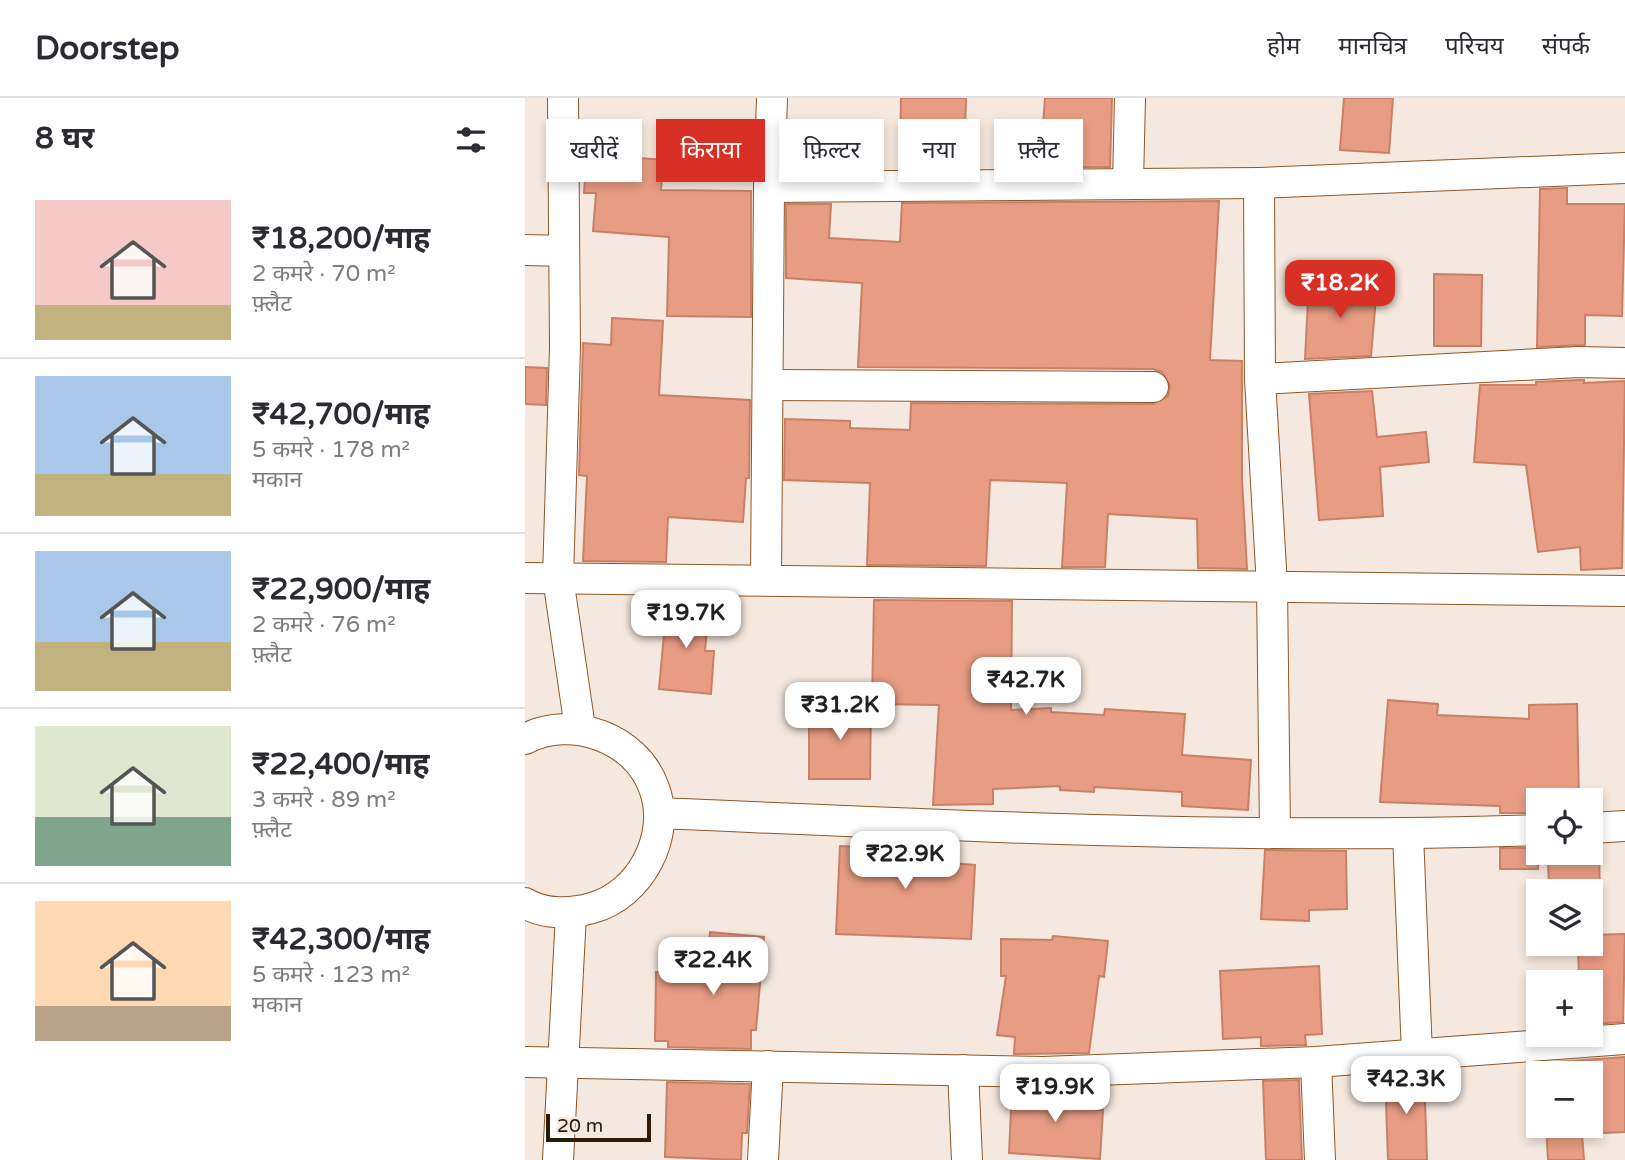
<!DOCTYPE html>
<html lang="hi">
<meta charset="utf-8">
<style>
:root{--surface:#fff;--page:#f7f7f7;--text:#2b2b33;--muted:#7c7c81;--line:#e1e1e2;--accent:#d93025}
body{margin:0;font-family:"Varela Round","Noto Sans Devanagari",sans-serif;background:var(--page);color:var(--text);height:100vh;display:flex;flex-direction:column;font-size:26px;white-space:nowrap}
*{box-sizing:border-box;margin:0}
p{font-size:23px;color:var(--muted)}
.icon{flex:none;width:38px;height:38px;fill:none;stroke:currentColor;stroke-width:2;stroke-linecap:round;stroke-linejoin:round}
.map{position:relative;flex:1;overflow:hidden}
.details{display:flex;flex-direction:column;background:var(--surface);width:525px}
.details>*{flex:none}
.hud{position:absolute;left:21px;top:21px;width:665px;height:63px;display:flex;gap:14px}
.buttons{position:absolute;left:1001px;top:690px;display:grid;gap:14px}
.buttons a{display:grid;place-items:center;width:77px;height:77px;border-radius:0px;background:var(--surface);box-shadow:0 4px 10px #0003;font-size:35px}
.scale{position:absolute;left:21px;bottom:18px;width:105px;box-sizing:border-box;padding-left:7px;border:4px solid #2f1804;border-top:0;font-size:19px;line-height:24px;white-space:nowrap;color:#2f1804;-webkit-text-stroke:5px #f5e8de;paint-order:stroke}
.price{position:absolute;translate:-50% -60px;padding:0 16px;border-radius:14px;background:#fff;color:#222;font-size:23px;line-height:46px;filter:drop-shadow(0 2px 4px #0008)}
.price::after{content:'';position:absolute;left:50%;top:42px;width:21px;height:16px;margin-left:-10px;background:inherit;clip-path:polygon(0 0,100% 0,50% 100%)}
.price.selected{background:var(--accent);color:#fff}
ul{padding:0;list-style:none}
li{display:flex;align-items:center;gap:21px;height:175px;padding:0 35px}
li+li{border-top:2px solid var(--line)}
li span{display:grid;place-items:center;flex:none;width:196px;height:140px;border-radius:0px;color:#555}
li>.icon{margin-inline-start:auto}
span .icon{width:84px;height:84px;fill:#fffc;stroke-width:1}
li b{font-size:30px}
h2{display:flex;justify-content:space-between;align-items:center;height:84px;padding:0 35px;font-size:30px}
.chip{padding:0 24px;border-radius:0px;background:var(--surface);box-shadow:0 4px 10px #0003;font-size:24px;line-height:63px}
.chip.selected{background:var(--accent);color:#fff}
header{display:flex;align-items:center;gap:42px;box-sizing:border-box;height:98px;padding:0 35px;background:var(--surface);border-bottom:2px solid var(--line)}
header strong{font-size:33px}
nav{display:flex;gap:38px;margin-inline-start:auto;font-size:24px}
main{display:flex;flex:1;min-height:0}
.map>svg:first-child{display:block}
.building{fill:#e89c83;stroke:#c88067;stroke-width:2}
.lines{fill:none;stroke-linecap:round;stroke-linejoin:round}
.street-casing{stroke:#8f5726;stroke-width:32}
.street{stroke:#fff;stroke-width:30}
</style>
<header>
<strong>Doorstep</strong>
<nav><a>होम</a><a>मानचित्र</a><a>परिचय</a><a>संपर्क</a></nav>
</header>
<main>
<section class="details">
<h2>8 घर<svg class="icon" aria-label="filters" viewBox="0 0 24 24"><path d="M4 7h16M4 17h16"/><circle cx="9" cy="7" r="2"/><circle cx="15" cy="17" r="2"/></svg></h2>
<ul>
<li><span style="background:linear-gradient(#f6c9c9 75%,#c2b280 0)"><svg class="icon" aria-label="home" viewBox="0 0 24 24"><path d="M3 11l9-7 9 7M6 9v11h12V9"/></svg></span><div><b>₹18,200/माह</b><p>2 कमरे · 70 m²</p><p>फ़्लैट</p></div></li>
<li><span style="background:linear-gradient(#a9c7e8 70%,#c2b280 0)"><svg class="icon" aria-label="home" viewBox="0 0 24 24"><path d="M3 11l9-7 9 7M6 9v11h12V9"/></svg></span><div><b>₹42,700/माह</b><p>5 कमरे · 178 m²</p><p>मकान</p></div></li>
<li><span style="background:linear-gradient(#a9c7e8 65%,#c2b280 0)"><svg class="icon" aria-label="home" viewBox="0 0 24 24"><path d="M3 11l9-7 9 7M6 9v11h12V9"/></svg></span><div><b>₹22,900/माह</b><p>2 कमरे · 76 m²</p><p>फ़्लैट</p></div></li>
<li><span style="background:linear-gradient(#dfe7d0 65%,#7fa58c 0)"><svg class="icon" aria-label="home" viewBox="0 0 24 24"><path d="M3 11l9-7 9 7M6 9v11h12V9"/></svg></span><div><b>₹22,400/माह</b><p>3 कमरे · 89 m²</p><p>फ़्लैट</p></div></li>
<li><span style="background:linear-gradient(#ffd9b3 75%,#b9a48a 0)"><svg class="icon" aria-label="home" viewBox="0 0 24 24"><path d="M3 11l9-7 9 7M6 9v11h12V9"/></svg></span><div><b>₹42,300/माह</b><p>5 कमरे · 123 m²</p><p>मकान</p></div></li>
</ul>
</section>
<div class="map">
<svg width="1100" height="1062" viewBox="0 0 1100 1062">
<rect width="100%" height="100%" fill="#f5e8de"/>
<g class="building">
<polygon points="376,0 441,0 439,70 379,70 380,60 375,59"/>
<polygon points="520,0 587,0 585,69 515,69"/>
<polygon points="819,0 868,0 864,55 815,52"/>
<polygon points="62,56 139,62 136,92 226,93 226,219 142,218 144,139 68,133 71,95 59,95"/>
<polygon points="1042,90 1042,106 1100,106 1097,218 1060,217 1060,247 1012,249 1015,91"/>
<polygon points="694,103 685,262 717,263 717,381 722,471 673,470 672,421 583,416 580,469 537,469 542,385 465,382 461,468 342,467 345,385 259,382 260,321 325,323 325,330 385,332 386,305 628,306 643,298 645,288 637,274 628,271 333,269 337,185 261,180 261,106 306,106 304,140 375,144 377,105"/>
<polygon points="909,176 957,177 956,248 909,248"/>
<polygon points="784,182 852,187 846,258 780,261"/>
<polygon points="87,220 138,223 134,297 225,302 224,380 221,380 218,424 143,419 141,464 58,463 62,378 54,377 58,245 86,247"/>
<polygon points="0,269 22,270 21,307 0,306"/>
<polygon points="1053,282 1059,282 1059,285 1100,283 1097,470 1056,472 1055,449 1013,454 1001,367 949,364 955,287 1011,287 1011,284"/>
<polygon points="847,293 852,339 901,334 904,364 855,369 858,418 794,422 784,296"/>
<polygon points="349,502 487,503 486,612 526,610 526,614 579,617 580,611 660,616 657,657 726,662 723,712 657,708 657,694 569,689 569,694 535,692 535,688 468,691 468,706 408,707 414,607 347,606"/>
<polygon points="142,503 184,507 180,553 189,553 186,596 134,591"/>
<polygon points="863,602 913,606 912,617 1004,621 1004,607 1052,606 1054,702 1013,702 1013,715 975,715 975,708 855,704"/>
<polygon points="284,608 346,608 345,681 284,681"/>
<polygon points="356,742 427,745 426,765 450,767 446,841 311,836 315,748 356,750"/>
<rect x="975" y="750" width="38" height="21"/>
<polygon points="740,752 821,753 822,811 784,812 784,823 736,821"/>
<polygon points="1074,759 1075,793 1024,793 1023,761"/>
<polygon points="185,834 239,839 231,932 226,932 226,951 143,949 143,943 130,943 131,874 182,874"/>
<polygon points="1100,836 1098,924 1066,926 1066,884 1054,884 1053,845 1066,845 1066,837"/>
<polygon points="528,838 583,843 579,879 574,878 564,955 489,956 490,939 472,937 481,878 476,878 476,841 527,842"/>
<polygon points="794,868 797,936 780,937 781,947 736,948 736,939 698,941 695,873"/>
<polygon points="1100,959 1100,1034 1057,1036 1059,1062 1023,1062 1021,1027 1066,1027 1066,975 1018,975 1017,965"/>
<polygon points="899,973 902,1062 863,1062 860,976"/>
<polygon points="774,982 777,1062 741,1062 738,983"/>
<polygon points="142,984 225,986 222,1035 217,1035 216,1062 140,1059"/>
<polygon points="563,990 561,1011 578,1012 575,1061 484,1055 487,991"/>
</g>
<g class="lines">
<defs>
<g id="street">
<polyline points="38,0 40,249 33,480 55,630"/>
<polyline points="247,0 244,89 734,85"/>
<polyline points="603,85 605,0"/>
<polyline points="0,152 39,153"/>
<polyline points="735,281 1053,264 1100,265"/>
<polyline points="243,287 628,289"/>
<polyline points="0,480 1100,493"/>
<polyline points="241,482 244,89"/>
<path d="M 0,641 C 46,617 111,639 129,690 C 147,738 115,797 67,810 C 46,816 20,817 0,805"/>
<path d="M 134,715 C 427,728 720,742 1013,732"/>
<polyline points="1066,730 1100,728"/>
<polyline points="750,735 747,488 735,281 734,85 1100,70"/>
<polyline points="883,736 892,956"/>
<polyline points="0,964 518,974 791,964 1100,941"/>
<polyline points="791,964 795,1062"/>
<polyline points="438,972 442,1062"/>
<polyline points="33,1062 46,816"/>
<polyline points="238,1062 243,968"/>
</g>
</defs>
<use href="#street" class="street-casing"/>
<use href="#street" class="street"/>
</g>
</svg>
<div class="buttons">
<a><svg class="icon" aria-label="locate" viewBox="0 0 24 24"><circle cx="12" cy="12" r="6"/><path d="M12 2v4M12 18v4M2 12h4M18 12h4"/></svg></a>
<a><svg class="icon" aria-label="layers" viewBox="0 0 24 24"><path d="M12 4l9 5-9 5-9-5zM3 14l9 5 9-5"/></svg></a>
<a>+</a>
<a>−</a>
</div>
<div class="scale">20 m</div>
<b class="price selected" style="left:815px;top:222px">₹18.2K</b>
<b class="price" style="left:161px;top:552px">₹19.7K</b>
<b class="price" style="left:501px;top:619px">₹42.7K</b>
<b class="price" style="left:315px;top:644px">₹31.2K</b>
<b class="price" style="left:380px;top:793px">₹22.9K</b>
<b class="price" style="left:188px;top:899px">₹22.4K</b>
<b class="price" style="left:881px;top:1018px">₹42.3K</b>
<b class="price" style="left:530px;top:1026px">₹19.9K</b>
<div class="hud">
<a class="chip">खरीदें</a>
<a class="chip selected">किराया</a>
<a class="chip">फ़िल्टर</a>
<a class="chip">नया</a>
<a class="chip">फ़्लैट</a>
</div>
</div>
</main>
